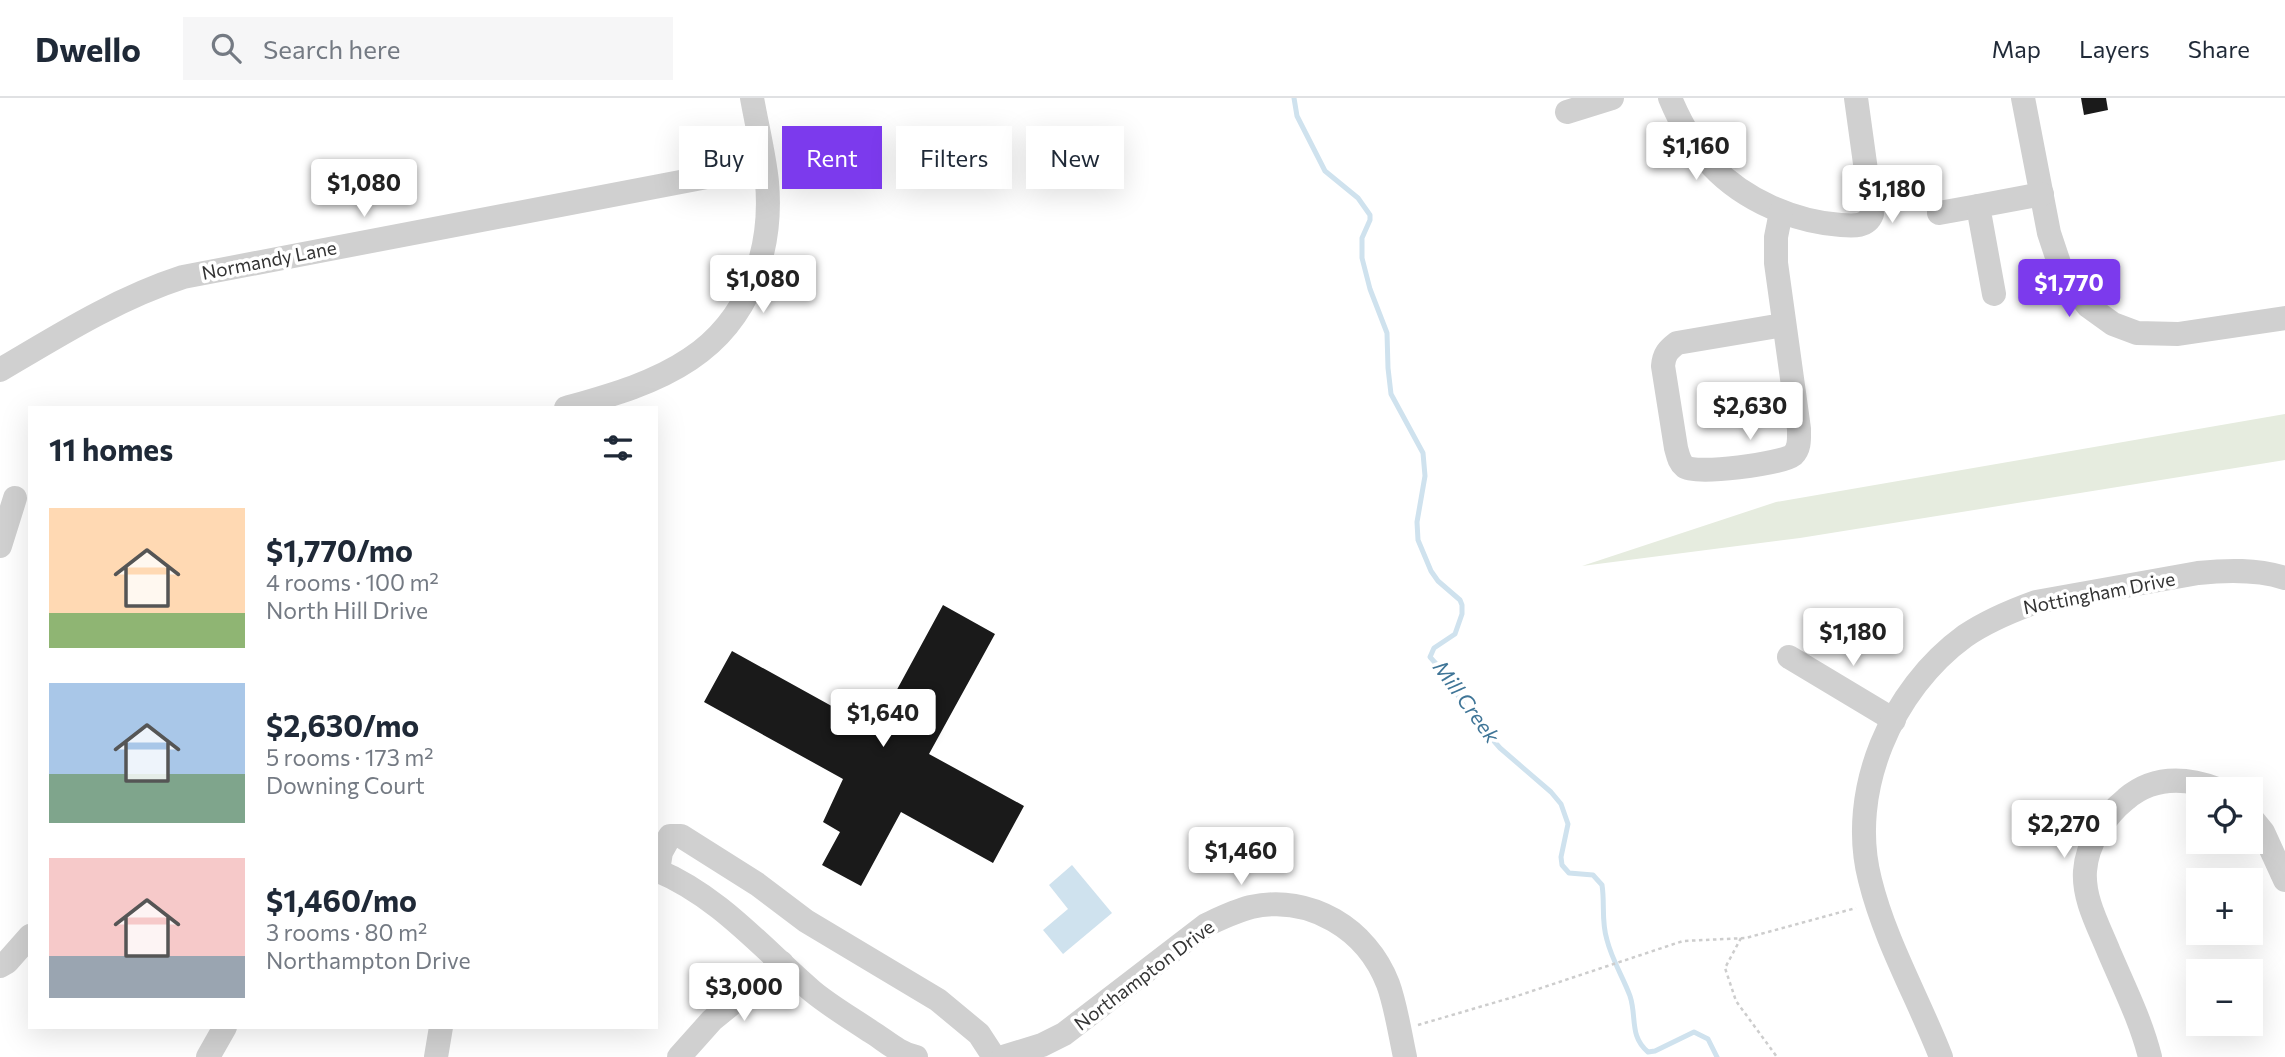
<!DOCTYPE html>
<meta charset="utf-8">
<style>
:root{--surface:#fff;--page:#f6f6f7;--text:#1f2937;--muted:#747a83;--line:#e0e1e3;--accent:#7c3aed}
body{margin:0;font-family:Commissioner,sans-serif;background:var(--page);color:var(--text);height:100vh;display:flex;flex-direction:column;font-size:26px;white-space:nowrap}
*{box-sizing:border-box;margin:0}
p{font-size:23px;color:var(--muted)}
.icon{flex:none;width:38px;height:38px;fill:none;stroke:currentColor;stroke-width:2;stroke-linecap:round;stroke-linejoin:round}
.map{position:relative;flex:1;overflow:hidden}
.panel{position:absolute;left:28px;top:308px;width:630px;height:623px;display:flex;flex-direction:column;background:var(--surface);border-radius:0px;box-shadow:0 7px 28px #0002}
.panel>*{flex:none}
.guide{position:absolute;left:679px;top:28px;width:665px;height:63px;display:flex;gap:14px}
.buttons{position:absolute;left:2186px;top:679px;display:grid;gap:14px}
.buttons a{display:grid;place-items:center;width:77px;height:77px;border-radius:0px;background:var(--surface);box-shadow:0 7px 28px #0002;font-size:35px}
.price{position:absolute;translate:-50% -60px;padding:0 16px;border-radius:7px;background:#fff;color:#222;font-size:23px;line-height:46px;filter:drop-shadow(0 2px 4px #0008)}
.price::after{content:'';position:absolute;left:50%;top:42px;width:21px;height:16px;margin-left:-10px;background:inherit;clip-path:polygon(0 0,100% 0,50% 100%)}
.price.selected{background:var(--accent);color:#fff}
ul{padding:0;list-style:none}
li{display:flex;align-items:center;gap:21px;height:175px;padding:0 21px}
li span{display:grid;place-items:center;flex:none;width:196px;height:140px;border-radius:0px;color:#555}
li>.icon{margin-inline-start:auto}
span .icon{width:84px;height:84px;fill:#fffc;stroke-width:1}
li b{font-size:30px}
h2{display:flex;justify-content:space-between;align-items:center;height:84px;padding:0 21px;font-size:30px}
.tag{padding:0 24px;border-radius:0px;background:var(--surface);box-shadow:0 7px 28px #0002;font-size:24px;line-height:63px}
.tag.selected{background:var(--accent);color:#fff}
header{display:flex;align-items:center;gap:42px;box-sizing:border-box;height:98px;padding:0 35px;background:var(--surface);border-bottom:2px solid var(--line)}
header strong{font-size:33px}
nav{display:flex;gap:38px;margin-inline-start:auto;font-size:24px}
.search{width:490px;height:63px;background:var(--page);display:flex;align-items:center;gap:18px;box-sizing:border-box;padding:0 24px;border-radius:0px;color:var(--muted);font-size:26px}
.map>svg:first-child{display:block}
.green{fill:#e6ecdf}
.water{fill:#cfe2ee}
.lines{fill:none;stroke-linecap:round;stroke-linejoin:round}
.stream{stroke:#cfe2ee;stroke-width:5}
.building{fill:#1a1a1a}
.path{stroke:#cdcdcd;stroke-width:2.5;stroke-dasharray:3.5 3.5;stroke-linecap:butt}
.minor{stroke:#d0d0d0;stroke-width:24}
.labels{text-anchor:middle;stroke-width:7;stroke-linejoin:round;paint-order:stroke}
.street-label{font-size:19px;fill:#333;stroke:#fff}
.water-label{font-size:21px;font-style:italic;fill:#3f7597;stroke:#fff}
</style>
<header>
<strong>Dwello</strong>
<div class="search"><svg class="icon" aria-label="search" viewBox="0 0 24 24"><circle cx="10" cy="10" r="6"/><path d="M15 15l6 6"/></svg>Search here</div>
<nav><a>Map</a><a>Layers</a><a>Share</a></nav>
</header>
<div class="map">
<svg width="2285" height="959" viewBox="0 0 2285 959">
<rect width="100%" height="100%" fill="#fff"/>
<polygon class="green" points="2285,316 2285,362 1800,440 1582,468 1776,404"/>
<polygon class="water" points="1072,767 1112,815 1063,856 1043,832 1068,811 1049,787"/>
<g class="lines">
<path class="stream" d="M 1294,0 L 1297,18 L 1325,73 L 1358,100 L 1370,117 L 1370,122 L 1362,140 L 1362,160 L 1370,191 L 1387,235 L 1388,270 L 1391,296 L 1423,355 L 1425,378 L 1417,424 L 1418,442 L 1431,473 L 1438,483 L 1460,502 L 1462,507 L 1462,516 L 1455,536 L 1434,550 L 1430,559 L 1447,578 L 1465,610 L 1500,650 L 1551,694 L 1561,706 L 1568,726 L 1561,759 L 1562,767 L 1569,775 L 1593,777 L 1602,787 C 1605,806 1601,823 1607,842 C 1612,862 1623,879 1630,898 C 1637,919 1629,938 1648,954 L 1655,953 L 1694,934 L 1708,941 L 1717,959"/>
</g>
<g class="building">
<polygon points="2081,0 2106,0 2108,12 2084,17"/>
<polygon points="943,507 995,536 929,656 1024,708 993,765 901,714 861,788 822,767 840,734 823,724 843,681 704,604 732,553 875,632"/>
</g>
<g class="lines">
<g class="path">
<polyline points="1741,840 1725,870 1736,903 1777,959"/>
<polyline points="1418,927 1517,898 1683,843 1746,840 1856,810"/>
</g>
<g class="minor">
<path d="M 1670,0 C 1680,24 1694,49 1712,68 C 1744,102 1795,124 1841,127 C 1854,128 1867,129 1872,116 L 1856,0"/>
<polyline points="2023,0 2049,135 2063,177 2088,208 2113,226 2137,235 2178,236 2285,220"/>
<polyline points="1567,14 1612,0"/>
<path d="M 1781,114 L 1776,139 L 1776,165 L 1799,331 C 1799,341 1800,350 1793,357 C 1782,366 1695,377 1685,369 C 1679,364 1678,357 1676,350 L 1663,268 C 1664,256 1668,252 1677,245 L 1783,227"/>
<polyline points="1939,115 1978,108"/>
<polyline points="1994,196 1978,108 2042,96"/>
<path d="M 0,272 C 59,237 118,200 183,179 L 764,68"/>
<path d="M 566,310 C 608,298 653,286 690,261 C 749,222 773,153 767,84 C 764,56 757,28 752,0"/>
<polyline points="0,448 15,400"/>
<polyline points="1789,559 1894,622"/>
<polyline points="2250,718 2263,734 2285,782"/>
<path d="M 656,772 C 719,798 762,850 812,893 C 830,908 851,920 870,933 C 885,942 898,955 916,959"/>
<polyline points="658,772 661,754 670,738 681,738 757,786 806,823 938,902 979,936 994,959"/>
<polyline points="0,868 7,864 30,838"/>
<polyline points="208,959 225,929"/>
<polyline points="436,959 441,929"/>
<polyline points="679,959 712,922 782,865"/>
<path d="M 1003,959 L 1042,947 L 1064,936 L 1206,827 C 1221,820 1235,813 1251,809 C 1310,796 1367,831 1388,886 C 1396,908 1400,936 1405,959"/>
<path d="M 1941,959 C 1918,900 1885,843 1870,782 C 1847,693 1892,591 1965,538 C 1987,523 2011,513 2036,504 L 2198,475 C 2227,472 2257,471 2285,480"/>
<path d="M 2150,959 C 2141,923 2124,889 2109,854 C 2099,829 2083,801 2085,773 C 2087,745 2105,718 2126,701 C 2153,678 2185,679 2217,691"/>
</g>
</g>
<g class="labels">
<g class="street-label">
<text transform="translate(269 162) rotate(-11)" y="7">Normandy Lane</text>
<text transform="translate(2099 495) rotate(-11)" y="7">Nottingham Drive</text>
<text transform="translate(1144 877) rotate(-37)" y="7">Northampton Drive</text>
</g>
<g class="water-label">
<text transform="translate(1466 604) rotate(54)" y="7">Mill Creek</text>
</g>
</g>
</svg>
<div class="buttons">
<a><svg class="icon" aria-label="locate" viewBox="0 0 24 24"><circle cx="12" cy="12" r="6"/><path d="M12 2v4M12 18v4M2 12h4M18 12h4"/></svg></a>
<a>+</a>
<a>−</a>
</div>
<b class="price" style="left:1696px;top:84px">$1,160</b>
<b class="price" style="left:364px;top:121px">$1,080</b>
<b class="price" style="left:1892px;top:127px">$1,180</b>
<b class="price" style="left:763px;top:217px">$1,080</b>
<b class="price selected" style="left:2069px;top:221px">$1,770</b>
<b class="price" style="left:1750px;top:344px">$2,630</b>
<b class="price" style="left:1853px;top:570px">$1,180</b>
<b class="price" style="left:883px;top:651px">$1,640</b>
<b class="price" style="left:2064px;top:762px">$2,270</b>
<b class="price" style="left:1241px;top:789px">$1,460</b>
<b class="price" style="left:744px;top:925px">$3,000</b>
<div class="guide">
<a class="tag">Buy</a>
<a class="tag selected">Rent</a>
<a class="tag">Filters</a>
<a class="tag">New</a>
</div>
<section class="panel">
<h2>11 homes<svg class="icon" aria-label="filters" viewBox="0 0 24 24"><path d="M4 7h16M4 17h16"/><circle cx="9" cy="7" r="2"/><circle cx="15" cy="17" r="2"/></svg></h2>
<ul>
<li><span style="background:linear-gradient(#ffd9b3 75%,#8fb573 0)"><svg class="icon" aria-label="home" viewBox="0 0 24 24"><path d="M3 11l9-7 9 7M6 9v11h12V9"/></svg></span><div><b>$1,770/mo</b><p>4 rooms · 100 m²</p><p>North Hill Drive</p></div></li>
<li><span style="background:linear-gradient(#a9c7e8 65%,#7fa58c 0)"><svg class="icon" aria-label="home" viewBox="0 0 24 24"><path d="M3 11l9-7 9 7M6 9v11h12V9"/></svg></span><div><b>$2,630/mo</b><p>5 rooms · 173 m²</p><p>Downing Court</p></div></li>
<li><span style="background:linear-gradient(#f6c9c9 70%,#9aa5b1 0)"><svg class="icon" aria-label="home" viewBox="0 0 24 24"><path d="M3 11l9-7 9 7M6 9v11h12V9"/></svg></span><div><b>$1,460/mo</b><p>3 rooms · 80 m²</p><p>Northampton Drive</p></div></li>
</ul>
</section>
</div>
